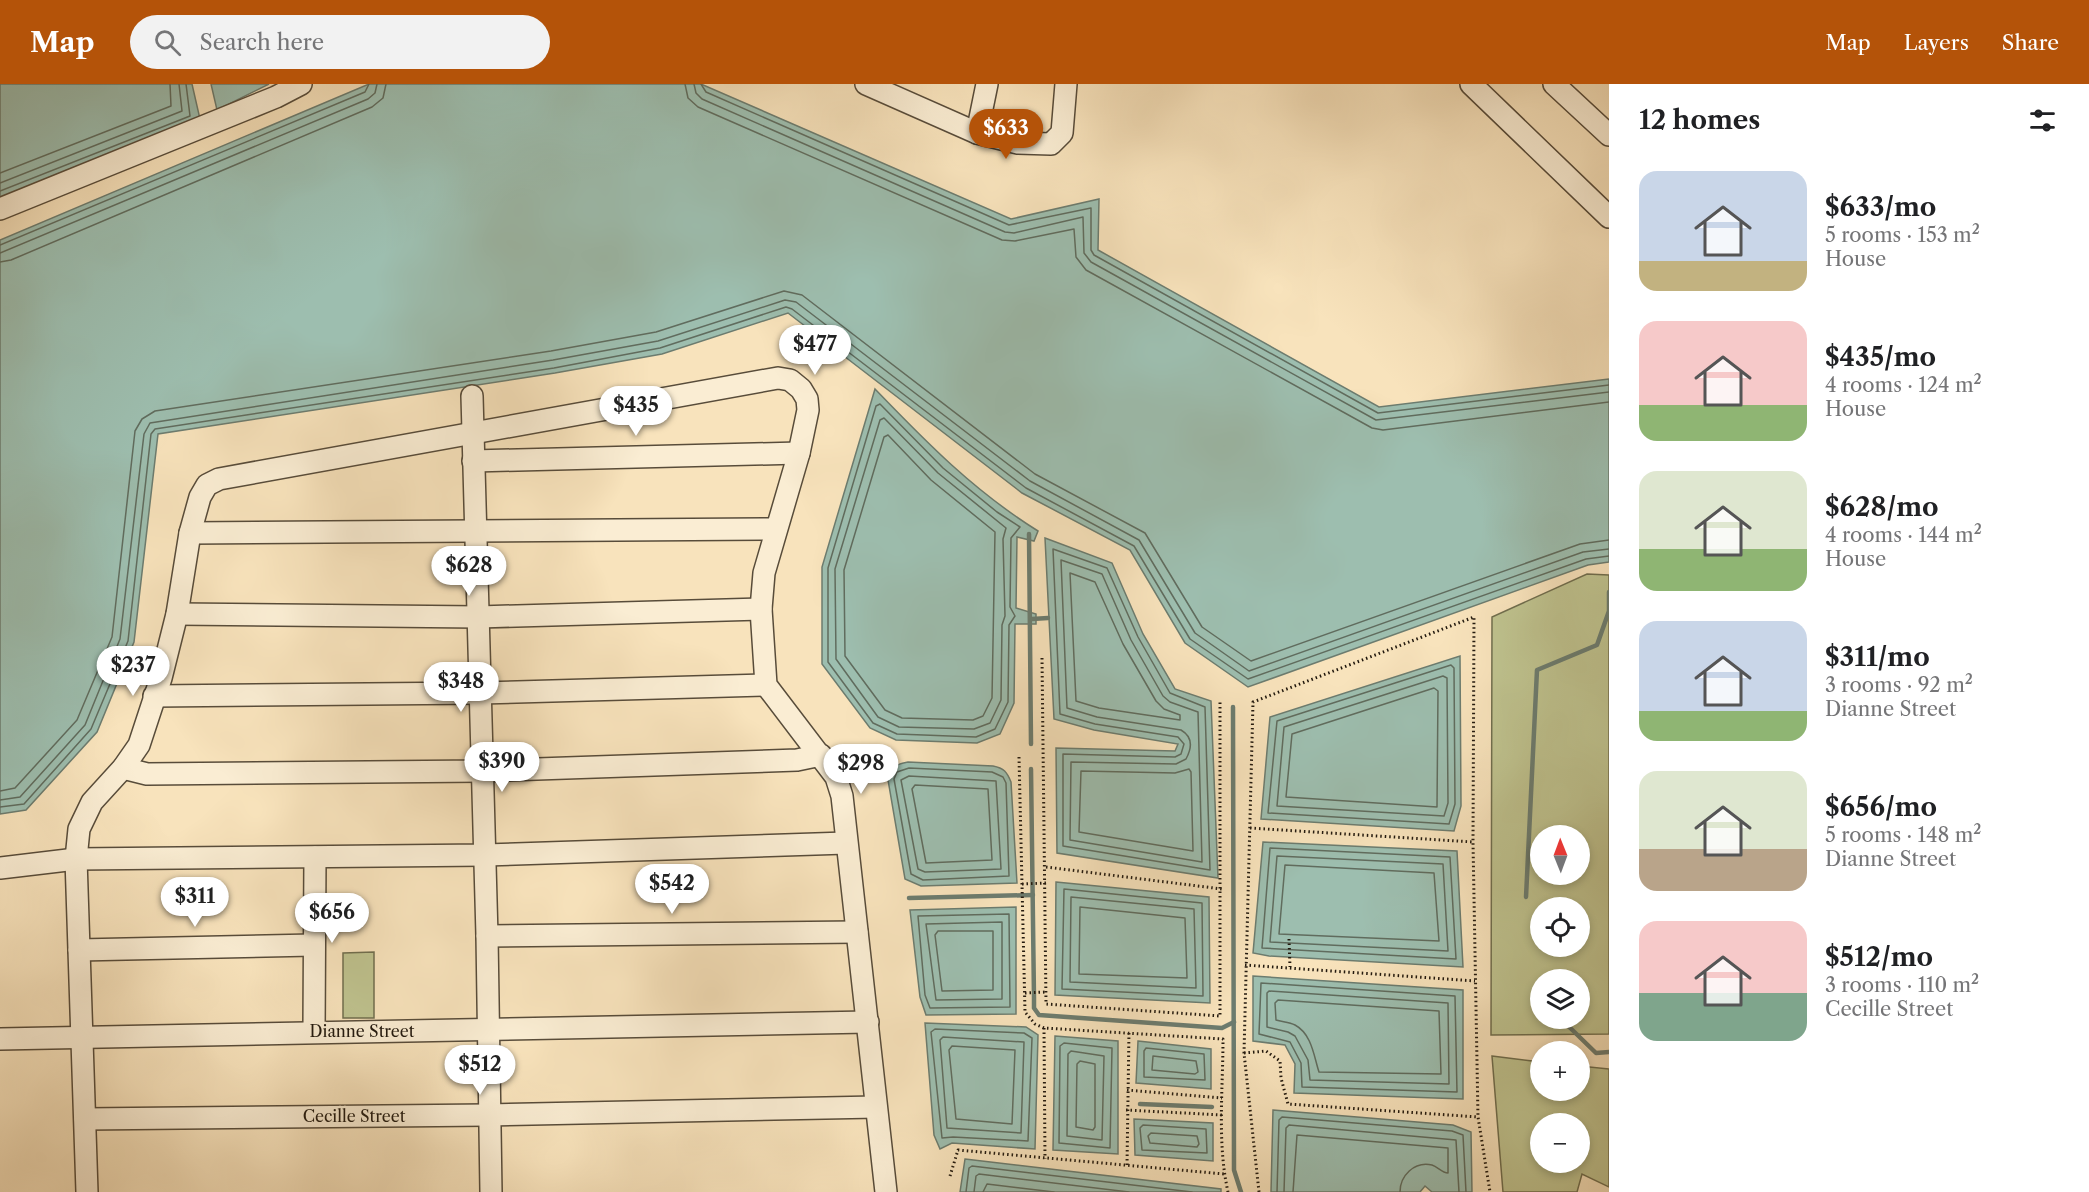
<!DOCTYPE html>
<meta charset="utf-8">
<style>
:root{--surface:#fff;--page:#f2f2f2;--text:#202124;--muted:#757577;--accent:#b45309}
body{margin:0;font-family:"Libre Caslon Text",serif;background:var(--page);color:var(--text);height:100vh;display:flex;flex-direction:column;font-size:22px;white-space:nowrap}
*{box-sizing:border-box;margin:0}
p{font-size:20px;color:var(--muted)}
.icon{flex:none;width:33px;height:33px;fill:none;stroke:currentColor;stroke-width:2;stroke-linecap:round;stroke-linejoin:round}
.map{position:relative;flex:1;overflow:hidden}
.details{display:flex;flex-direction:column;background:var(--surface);width:480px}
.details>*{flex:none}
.needle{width:39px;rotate:359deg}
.tools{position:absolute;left:1530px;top:741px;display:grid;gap:12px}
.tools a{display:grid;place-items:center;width:60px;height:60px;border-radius:50%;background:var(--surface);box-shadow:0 3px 9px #0003;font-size:30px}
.price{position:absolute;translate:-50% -51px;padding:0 14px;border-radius:21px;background:#fff;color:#222;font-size:20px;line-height:39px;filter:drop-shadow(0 2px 3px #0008)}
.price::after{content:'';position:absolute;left:50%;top:36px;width:18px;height:14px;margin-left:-9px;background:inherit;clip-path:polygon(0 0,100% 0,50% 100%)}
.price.selected{background:var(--accent);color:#fff}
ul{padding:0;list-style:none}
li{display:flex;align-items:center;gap:18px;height:150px;padding:0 30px}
li span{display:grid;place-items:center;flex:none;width:168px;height:120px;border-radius:18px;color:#555}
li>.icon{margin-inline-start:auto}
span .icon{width:72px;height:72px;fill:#fffc;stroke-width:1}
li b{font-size:26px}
h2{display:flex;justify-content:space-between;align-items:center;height:72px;padding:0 30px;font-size:26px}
header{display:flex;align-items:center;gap:36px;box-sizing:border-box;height:84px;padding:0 30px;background:var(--accent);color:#fff}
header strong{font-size:28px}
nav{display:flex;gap:33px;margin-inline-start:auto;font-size:21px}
.search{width:420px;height:54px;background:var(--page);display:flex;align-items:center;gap:15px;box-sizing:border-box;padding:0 21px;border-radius:33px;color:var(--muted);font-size:22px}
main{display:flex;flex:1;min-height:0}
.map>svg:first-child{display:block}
.green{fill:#bfc38f;stroke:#706e4e;stroke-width:1.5;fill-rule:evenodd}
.water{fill:#9dbeaf;stroke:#6c7c6f;stroke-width:1.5}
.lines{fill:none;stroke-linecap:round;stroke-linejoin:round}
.shore{stroke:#606c5e;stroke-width:1.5}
.stream{stroke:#6c7c6f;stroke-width:4.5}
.minor-casing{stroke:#584c3a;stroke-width:24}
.path{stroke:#22190e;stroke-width:3;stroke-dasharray:1.5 3;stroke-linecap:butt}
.minor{stroke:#faedd3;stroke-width:21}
.labels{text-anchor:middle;stroke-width:4.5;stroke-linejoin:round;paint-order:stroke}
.street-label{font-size:16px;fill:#22190e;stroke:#faedd3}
</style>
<header>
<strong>Map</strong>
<div class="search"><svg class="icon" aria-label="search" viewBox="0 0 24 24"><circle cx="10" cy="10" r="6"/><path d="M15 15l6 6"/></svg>Search here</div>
<nav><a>Map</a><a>Layers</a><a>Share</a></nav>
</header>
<main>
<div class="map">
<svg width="1609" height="1108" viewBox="0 0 1609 1108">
<rect width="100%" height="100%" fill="#f8e3bc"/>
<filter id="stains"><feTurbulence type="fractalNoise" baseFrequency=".00333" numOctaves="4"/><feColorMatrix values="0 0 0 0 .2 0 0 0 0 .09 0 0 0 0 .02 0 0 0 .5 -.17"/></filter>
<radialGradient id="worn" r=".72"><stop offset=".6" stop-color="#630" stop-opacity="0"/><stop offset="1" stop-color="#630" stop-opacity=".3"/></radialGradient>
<g class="green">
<path d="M 1587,490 L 1609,491 L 1609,950 L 1491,951 L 1492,533 ZM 1540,752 L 1580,752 L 1580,790 L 1540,790 ZM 1540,824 L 1580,824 L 1580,862 L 1540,862 ZM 1540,896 L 1580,896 L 1580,934 L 1540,934 Z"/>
<polygon points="374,868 374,934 343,934 343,869"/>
<path d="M 1492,972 L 1540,978 L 1540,1006 L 1580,1006 L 1580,982 L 1609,985 L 1609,1103 L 1582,1090 L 1577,1108 L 1503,1108 ZM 1540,1040 L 1580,1040 L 1580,1078 L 1540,1078 Z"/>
</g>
<g class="water">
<polygon points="0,0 192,0 200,35 0,114"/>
<polygon points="211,0 269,0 217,26"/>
<polygon points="369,0 701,0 1011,135 1099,115 1098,166 1379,323 1609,295 1609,478 1588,481 1248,603 1185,559 1130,466 1022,409 788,229 662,270 555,289 158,350 134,558 97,648 26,726 0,730 0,156"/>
<path d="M 875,305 C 927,359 974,407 1038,447 L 1034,457 L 1017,453 L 1016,524 L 1036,530 L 1036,540 L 1015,540 L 1014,619 L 1000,650 L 977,659 L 896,656 L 870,644 L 822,580 L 822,483 Z"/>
<polygon points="1045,454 1112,479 1143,550 1175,605 1211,617 1218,794 1057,769 1056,664 1175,667 1178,660 1094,646 1054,635"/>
<polygon points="1460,572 1461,722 1454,747 1261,735 1270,633"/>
<path d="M 908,678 L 993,682 C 1004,684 1007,688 1011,698 L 1017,799 L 921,802 L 905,795 L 888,696 C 888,683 897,680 908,678 Z"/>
<polygon points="1263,758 1457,767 1463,883 1269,872 1253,869"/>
<polygon points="1056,798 1209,813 1210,919 1055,911"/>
<polygon points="1016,823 1016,930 926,931 920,913 910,826"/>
<polygon points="1253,892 1463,906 1463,1015 1294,1009 1295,980 1285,961 1253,957"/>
<polygon points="925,939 1026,943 1038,951 1035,1065 952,1059 940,1065 934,1051"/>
<polygon points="1055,952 1118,957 1118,1070 1053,1066"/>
<polygon points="1138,957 1211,965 1211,1005 1136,999"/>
<polygon points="1273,1026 1453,1041 1471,1048 1472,1108 1432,1108 1425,1102 1420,1108 1271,1108"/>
<polygon points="1134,1035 1213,1039 1213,1077 1135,1071"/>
<polygon points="965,1075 1221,1105 1221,1108 960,1108"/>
</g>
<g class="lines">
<g class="shore">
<polyline points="685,0 688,14 698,23 1002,156 1015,157 1074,145 1076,173 1086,186 1372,344 1383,346 1609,318"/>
<polyline points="694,0 696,9 702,15 1005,148 1014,149 1083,133 1084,169 1091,178 1376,336 1609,308"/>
<polyline points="701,0 706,8 1009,141 1091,124 1091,166 1094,171 1378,329 1609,301"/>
<polyline points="0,89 171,22 170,0"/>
<polyline points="0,99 182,27 179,0"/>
<polyline points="0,107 190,32 186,0"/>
<polyline points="0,161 365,8 369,0"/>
<polyline points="0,169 368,15 375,9 377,0"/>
<polyline points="0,178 11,176 372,23 383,14 386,0"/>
<polygon points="880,320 943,384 997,428 1020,443 1011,454 1010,523 1015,532 1009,541 1008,618 995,645 976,653 897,650 873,639 828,578 828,484 876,322"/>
<polygon points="884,334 938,389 1006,444 1003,455 1005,532 1002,541 1001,616 990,639 974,645 899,643 878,633 836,575 835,485 880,336"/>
<polygon points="888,351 931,396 995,448 992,614 983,632 973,636 902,634 885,626 845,572 844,486 884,353"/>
<polygon points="1053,465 1107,484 1138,553 1170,609 1205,623 1210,786 1063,762 1063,670 1175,673 1181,670 1184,660 1178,653 1095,640 1060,630"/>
<path d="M 1061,476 L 1102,490 L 1131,556 L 1163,612 L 1170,618 L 1198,628 L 1202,778 L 1070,756 L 1071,678 L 1176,680 L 1186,675 C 1192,664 1193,653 1181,646 L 1097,633 L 1067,624 Z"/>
<polygon points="1070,489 1095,498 1123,560 1156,617 1164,625 1180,631 1180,636 1099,624 1076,617"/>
<polygon points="1451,581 1454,584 1455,720 1449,740 1268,729 1277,637"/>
<polygon points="1443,592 1447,594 1448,719 1444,732 1277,722 1284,643"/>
<polygon points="1434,604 1438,607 1437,723 1286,713 1292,650"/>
<polygon points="909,684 992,688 1003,693 1006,699 1009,792 923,796 911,790 894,695 897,688"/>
<polygon points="1189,685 1191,688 1193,767 1079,748 1081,687 1175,689"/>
<polygon points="909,692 996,697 1001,785 925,788 918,785 901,696"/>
<polygon points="915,701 988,705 992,776 926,779 912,705"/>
<polyline points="0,707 15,704 77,636 112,553 135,347 142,335 155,327 551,267 656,248 784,207 802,211 1035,390 1145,449 1202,543 1251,577 1580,460 1609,456"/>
<polyline points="0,716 20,713 85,641 120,555 144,350 150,339 553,276 658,257 785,216 796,218 1030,397 1139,456 1195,549 1249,587 1583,468 1609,465"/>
<polyline points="0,723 24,720 91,645 128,557 151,350 155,345 554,284 660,264 786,223 792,225 1026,404 1134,462 1190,555 1248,595 1586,475 1609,472"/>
<polygon points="1270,764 1450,773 1456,875 1262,864"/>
<polygon points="1277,772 1443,780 1448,867 1270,858"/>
<polygon points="1285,781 1434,789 1439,857 1279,850"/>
<polygon points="1064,805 1202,819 1203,912 1062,905"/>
<polygon points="1071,813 1194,825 1196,904 1070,898"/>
<polygon points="1080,823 1185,834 1187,894 1079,890"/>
<polygon points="1009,830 1010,923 930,924 925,911 918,832"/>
<polygon points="1002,838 1002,915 936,916 926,840"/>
<polygon points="938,847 993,847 993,906 942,907 935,851"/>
<polygon points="1261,899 1455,912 1457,1008 1302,1003 1301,979 1290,958 1259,950"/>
<polygon points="1269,907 1448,919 1449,1000 1310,996 1308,976 1295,952 1288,948 1267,943 1267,909"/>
<path d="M 1278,916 L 1439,927 L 1441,990 L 1319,988 C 1314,973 1312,950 1295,941 C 1289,938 1282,938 1276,936 L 1275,919 Z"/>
<polygon points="935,945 1024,949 1032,954 1028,1057 953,1053 942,1054 931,948"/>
<polygon points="943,953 1024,958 1021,1049 947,1044 940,956"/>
<polygon points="1064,959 1112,964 1110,1064 1059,1059 1060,962"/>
<polygon points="952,962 1015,966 1012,1040 956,1035 949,966"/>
<polygon points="1146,964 1204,970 1205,996 1144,993 1144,967"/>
<polygon points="1071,967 1104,972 1102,1056 1067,1052 1068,970"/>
<polygon points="1153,972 1196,977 1198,988 1195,990 1152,986"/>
<polygon points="1080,977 1095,980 1095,1043 1093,1046 1076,1043 1077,980"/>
<polygon points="1143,1041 1206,1045 1207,1069 1142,1066 1140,1044"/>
<polygon points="1151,1049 1197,1052 1199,1060 1197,1063 1150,1059 1148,1052"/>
<polyline points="966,1108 969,1084 972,1082 1192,1108"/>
<polyline points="974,1108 976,1092 979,1090 1129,1108"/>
<polyline points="983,1108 987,1100 1054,1108"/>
<polyline points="1277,1108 1279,1036 1282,1033 1452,1047 1463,1051 1466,1108"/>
<polyline points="1284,1108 1286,1044 1289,1041 1456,1056 1459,1108"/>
<path d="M 1293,1108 L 1297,1051 L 1448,1064 L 1448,1089 C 1442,1089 1438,1083 1432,1081 C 1414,1077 1400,1092 1400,1108"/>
</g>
<g class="stream">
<polyline points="1029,450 1031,660"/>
<polyline points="1032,535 1048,534"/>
<polyline points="1233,623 1234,1086 1241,1108"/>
<polyline points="1031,685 1034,914 1034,924 1039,931 1222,944 1234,938"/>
<polyline points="1526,813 1537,586 1597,561 1609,527 1609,508"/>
<polyline points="909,814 1033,811"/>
<polyline points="1539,914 1540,916"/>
<polyline points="1560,934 1596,969 1609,968"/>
<polyline points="1140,1020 1212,1023"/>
</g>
<defs>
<g id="minor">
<polyline points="866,0 977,49 1018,59 1051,60 1062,49 1066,0"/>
<polyline points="1471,0 1609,133"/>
<polyline points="1554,0 1609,51"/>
<polyline points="977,49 987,0"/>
<polyline points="0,125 276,13 301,0"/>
<polyline points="472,312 487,852 491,1108"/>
<polyline points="473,377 799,369"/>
<polyline points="190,449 775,445"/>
<polyline points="177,530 479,533 761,525"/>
<polyline points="154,612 480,609 766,601"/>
<polyline points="123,684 147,690 482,687 797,676 821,671"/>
<polyline points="0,784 76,775 485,771 846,759"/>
<polyline points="487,852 857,848"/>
<polyline points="79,866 313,861"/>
<polyline points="314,947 315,773"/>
<polyline points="0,955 868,938"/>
<polyline points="85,1035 488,1031 876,1023"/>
<polyline points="87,1108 76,775 79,745 92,718 123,684 139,661 161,594 177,530 190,449 200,413 207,401 219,395 778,294 790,296 801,305 807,315 808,326 799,369 764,489 761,525 766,601 836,693 842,712 886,1108"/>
</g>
</defs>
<use href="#minor" class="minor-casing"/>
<g class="path">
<polyline points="1042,574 1046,920 1220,932 1220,618"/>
<path d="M 1019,673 L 1025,928 L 1035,940 L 1044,944 L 1223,955 C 1223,1005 1217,1059 1228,1108"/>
<polyline points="1250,744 1473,758"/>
<polyline points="1046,783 1222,805"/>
<polyline points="1022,800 1046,799"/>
<polyline points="1289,855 1290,883"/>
<polyline points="1245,881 1475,897"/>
<polyline points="1025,909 1046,908"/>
<polyline points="1044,944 1045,1075"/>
<polyline points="1244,969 1266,967 1280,977 1281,994 1288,1020 1478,1033"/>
<polyline points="1127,1006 1222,1014"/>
<polyline points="1126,1026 1222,1031"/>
<polyline points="1127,1081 1129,947"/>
<polyline points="950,1092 958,1066 1224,1090"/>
<polyline points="1259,1108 1244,969 1253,618 1474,533 1473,758 1478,1033 1490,1108"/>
</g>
<use href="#minor" class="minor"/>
</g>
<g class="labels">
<g class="street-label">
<text x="362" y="953">Dianne Street</text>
<text x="354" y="1038">Cecille Street</text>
</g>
</g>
<rect width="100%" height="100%" filter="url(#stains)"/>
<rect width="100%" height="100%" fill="url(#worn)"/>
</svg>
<div class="tools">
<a><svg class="needle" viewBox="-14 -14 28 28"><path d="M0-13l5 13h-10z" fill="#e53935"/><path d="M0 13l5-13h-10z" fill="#757577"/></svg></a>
<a><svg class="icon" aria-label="locate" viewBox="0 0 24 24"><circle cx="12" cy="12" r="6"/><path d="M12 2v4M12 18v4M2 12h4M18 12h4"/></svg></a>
<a><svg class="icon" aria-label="layers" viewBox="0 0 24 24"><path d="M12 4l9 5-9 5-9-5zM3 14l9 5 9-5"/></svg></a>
<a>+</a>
<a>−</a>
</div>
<b class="price selected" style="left:1006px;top:76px">$633</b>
<b class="price" style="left:815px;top:292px">$477</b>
<b class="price" style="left:636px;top:353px">$435</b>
<b class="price" style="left:469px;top:513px">$628</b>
<b class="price" style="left:133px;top:613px">$237</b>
<b class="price" style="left:461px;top:629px">$348</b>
<b class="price" style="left:502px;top:709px">$390</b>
<b class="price" style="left:861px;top:711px">$298</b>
<b class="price" style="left:672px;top:831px">$542</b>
<b class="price" style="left:195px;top:844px">$311</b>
<b class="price" style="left:332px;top:860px">$656</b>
<b class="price" style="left:480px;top:1012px">$512</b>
</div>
<section class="details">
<h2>12 homes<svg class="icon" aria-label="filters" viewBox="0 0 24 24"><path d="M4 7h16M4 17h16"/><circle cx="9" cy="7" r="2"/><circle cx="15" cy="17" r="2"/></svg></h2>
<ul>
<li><span style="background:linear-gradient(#c9d6e8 75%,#c2b280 0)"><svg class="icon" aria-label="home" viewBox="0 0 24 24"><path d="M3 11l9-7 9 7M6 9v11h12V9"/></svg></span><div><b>$633/mo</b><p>5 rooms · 153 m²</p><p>House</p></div></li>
<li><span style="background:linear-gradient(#f6c9c9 70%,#8fb573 0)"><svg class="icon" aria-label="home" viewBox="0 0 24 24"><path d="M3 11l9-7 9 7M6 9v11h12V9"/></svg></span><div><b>$435/mo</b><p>4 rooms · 124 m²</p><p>House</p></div></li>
<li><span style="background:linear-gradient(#dfe7d0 65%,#8fb573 0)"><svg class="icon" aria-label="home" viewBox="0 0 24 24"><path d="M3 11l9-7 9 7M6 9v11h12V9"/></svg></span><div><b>$628/mo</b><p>4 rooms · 144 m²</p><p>House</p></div></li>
<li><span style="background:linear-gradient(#c9d6e8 75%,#8fb573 0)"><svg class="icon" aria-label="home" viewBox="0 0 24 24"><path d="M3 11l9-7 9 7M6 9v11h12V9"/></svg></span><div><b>$311/mo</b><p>3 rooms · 92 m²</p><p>Dianne Street</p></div></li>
<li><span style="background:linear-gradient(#dfe7d0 65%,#b9a48a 0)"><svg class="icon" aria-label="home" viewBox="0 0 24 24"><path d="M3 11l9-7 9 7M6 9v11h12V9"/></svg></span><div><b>$656/mo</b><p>5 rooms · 148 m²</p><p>Dianne Street</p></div></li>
<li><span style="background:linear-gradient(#f6c9c9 60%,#7fa58c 0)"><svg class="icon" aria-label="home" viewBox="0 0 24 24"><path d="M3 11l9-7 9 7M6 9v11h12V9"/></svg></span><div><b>$512/mo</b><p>3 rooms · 110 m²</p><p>Cecille Street</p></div></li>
</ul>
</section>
</main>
